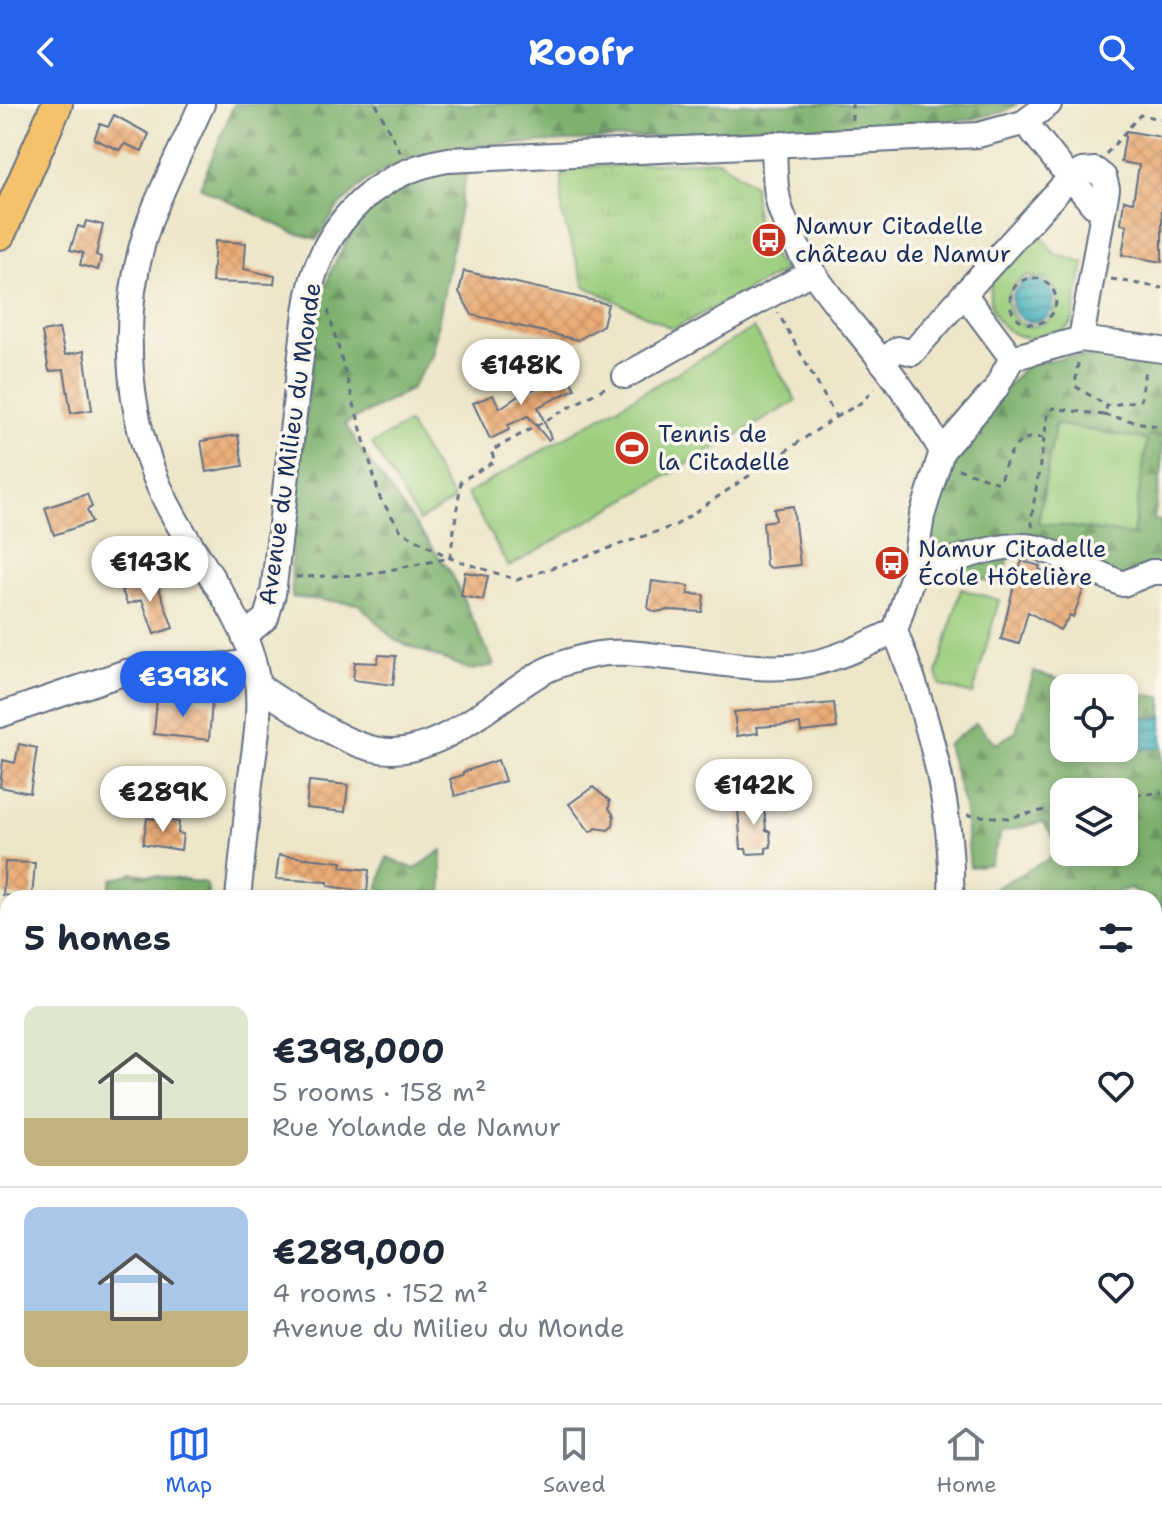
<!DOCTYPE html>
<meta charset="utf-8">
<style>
:root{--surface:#fff;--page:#f2f2f3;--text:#1f2937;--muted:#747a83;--line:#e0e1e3;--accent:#2563eb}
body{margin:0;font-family:"Shantell Sans",sans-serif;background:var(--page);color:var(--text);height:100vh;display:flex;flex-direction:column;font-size:30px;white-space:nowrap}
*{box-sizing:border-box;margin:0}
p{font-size:26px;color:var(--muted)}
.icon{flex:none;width:44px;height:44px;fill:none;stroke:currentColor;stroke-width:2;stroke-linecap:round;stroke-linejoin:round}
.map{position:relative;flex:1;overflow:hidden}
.panel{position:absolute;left:0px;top:786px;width:1162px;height:514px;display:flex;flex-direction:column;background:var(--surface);border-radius:24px 24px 0 0;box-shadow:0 4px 12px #0003}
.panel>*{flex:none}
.controls{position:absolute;left:1050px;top:570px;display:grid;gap:16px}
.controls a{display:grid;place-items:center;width:88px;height:88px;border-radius:16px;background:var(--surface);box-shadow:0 4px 12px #0003;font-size:40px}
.price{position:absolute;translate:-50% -68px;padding:0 18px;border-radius:28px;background:#fff;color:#222;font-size:26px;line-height:52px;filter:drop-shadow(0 2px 4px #0008)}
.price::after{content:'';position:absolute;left:50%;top:48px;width:24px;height:18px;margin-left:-12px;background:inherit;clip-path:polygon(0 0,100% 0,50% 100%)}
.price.selected{background:var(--accent);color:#fff}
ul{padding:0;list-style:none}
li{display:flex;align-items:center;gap:24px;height:200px;padding:0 24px}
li+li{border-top:2px solid var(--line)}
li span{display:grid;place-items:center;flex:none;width:224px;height:160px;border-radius:16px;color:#555}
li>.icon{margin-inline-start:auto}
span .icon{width:96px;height:96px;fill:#fffc;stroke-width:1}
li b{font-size:34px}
h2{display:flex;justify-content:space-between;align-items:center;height:96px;padding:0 24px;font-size:34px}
header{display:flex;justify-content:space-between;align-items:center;height:104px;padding:0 24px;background:var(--accent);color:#fff;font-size:36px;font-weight:700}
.tab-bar{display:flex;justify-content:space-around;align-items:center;height:112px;border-top:2px solid var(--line);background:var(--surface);font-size:22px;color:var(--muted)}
.tab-bar a{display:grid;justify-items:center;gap:4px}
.tab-bar .selected{color:var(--accent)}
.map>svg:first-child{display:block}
.green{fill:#9cce7e;stroke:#5c7e6e;stroke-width:2;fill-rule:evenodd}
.forest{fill:url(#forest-firs);stroke:#4c7066;stroke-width:2;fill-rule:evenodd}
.park{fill:url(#park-tufts);stroke:#5c7e6e;stroke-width:2}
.water{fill:url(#water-rules);stroke:#2c6e8b;stroke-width:2}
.building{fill:url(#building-cross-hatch)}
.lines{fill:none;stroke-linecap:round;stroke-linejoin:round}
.minor-casing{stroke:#646f83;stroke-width:28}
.major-casing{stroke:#646f83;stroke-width:34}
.path{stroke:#646f83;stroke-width:3;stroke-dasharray:6 6;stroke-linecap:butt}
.minor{stroke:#fff;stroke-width:24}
.major{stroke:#f4c26a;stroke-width:30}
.labels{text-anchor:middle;stroke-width:7;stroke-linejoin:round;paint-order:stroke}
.poi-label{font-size:24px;fill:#1b2f5e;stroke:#fbf7ec;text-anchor:start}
.street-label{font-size:24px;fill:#1b2f5e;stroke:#fbf7ec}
</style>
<header><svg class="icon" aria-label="back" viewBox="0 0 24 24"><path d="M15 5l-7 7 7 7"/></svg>Roofr<svg class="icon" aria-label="search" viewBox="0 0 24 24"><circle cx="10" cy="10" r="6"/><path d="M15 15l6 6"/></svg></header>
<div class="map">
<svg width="1162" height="1299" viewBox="0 0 1162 1299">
<defs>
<pattern id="forest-firs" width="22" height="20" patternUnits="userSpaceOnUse" patternTransform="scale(2)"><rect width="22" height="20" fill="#7db16d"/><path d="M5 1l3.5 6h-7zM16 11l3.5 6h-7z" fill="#66905d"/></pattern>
<pattern id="park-tufts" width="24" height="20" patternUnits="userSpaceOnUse" patternTransform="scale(2)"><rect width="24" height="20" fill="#9cce7e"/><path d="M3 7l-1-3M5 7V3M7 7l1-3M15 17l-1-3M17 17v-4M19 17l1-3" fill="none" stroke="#86b16f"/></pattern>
<pattern id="water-rules" width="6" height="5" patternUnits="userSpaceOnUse" patternTransform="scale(2)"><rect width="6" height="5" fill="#3eaeb8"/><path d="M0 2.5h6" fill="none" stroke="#338e99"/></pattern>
<pattern id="building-cross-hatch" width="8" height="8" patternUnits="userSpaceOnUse" patternTransform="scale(2)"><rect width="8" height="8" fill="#eaab74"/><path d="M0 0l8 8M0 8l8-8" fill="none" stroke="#c89367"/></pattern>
</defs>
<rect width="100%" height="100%" fill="#fbf7ec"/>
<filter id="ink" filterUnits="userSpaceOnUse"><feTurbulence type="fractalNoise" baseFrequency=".0125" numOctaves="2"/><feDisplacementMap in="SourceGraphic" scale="16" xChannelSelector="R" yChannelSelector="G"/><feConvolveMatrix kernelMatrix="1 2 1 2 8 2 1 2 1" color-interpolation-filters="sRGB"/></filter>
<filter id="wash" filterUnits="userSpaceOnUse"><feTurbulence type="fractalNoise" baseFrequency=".006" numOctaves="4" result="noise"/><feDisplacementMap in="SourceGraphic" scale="32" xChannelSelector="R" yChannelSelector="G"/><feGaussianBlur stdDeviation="1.8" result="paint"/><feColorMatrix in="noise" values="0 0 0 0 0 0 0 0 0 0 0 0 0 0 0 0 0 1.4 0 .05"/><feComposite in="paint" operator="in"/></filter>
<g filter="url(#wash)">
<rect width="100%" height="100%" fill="#ede6c9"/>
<g class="green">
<path d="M 1035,124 L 1055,150 L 1084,159 L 1072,219 C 1036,253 978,227 992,176 ZM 1027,172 L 1046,175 C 1071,196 1052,230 1021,220 C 1001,205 1005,182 1027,172 Z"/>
<polygon points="754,224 796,297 509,463 467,390"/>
<polygon points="408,319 454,396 419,417 372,340"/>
<polygon points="1055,320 1148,335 1133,431 1038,419"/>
<polygon points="961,485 999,496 973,590 941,582 937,570"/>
</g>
<g class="forest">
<polygon points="234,0 1017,0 1003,8 968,16 476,42 426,49 390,63 366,77 337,104 317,135 292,128 200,83"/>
<polygon points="467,65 432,252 410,286 345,320 363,349 451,469 494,561 471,566 394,536 359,500 292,493 291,434 319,203 332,164 356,120 384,94 422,74"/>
<path d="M 1162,251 L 1162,363 L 1154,416 L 1162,417 L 1162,464 L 1124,474 L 1011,436 L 1004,481 L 965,471 L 941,453 L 928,423 L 954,343 L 1026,261 L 1066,253 ZM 1055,320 L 1147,336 L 1133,431 L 1038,419 Z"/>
<path d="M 1034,568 L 1090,584 L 1064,584 L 1064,644 L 1124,644 L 1124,591 L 1162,592 L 1162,807 L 1154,801 L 1154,794 L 1144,794 L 1130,784 L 1100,794 L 977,794 L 1063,747 L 1043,718 L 1001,728 L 990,760 L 970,763 L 964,701 L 947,641 L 976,619 L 996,640 L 1016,627 ZM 1064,688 L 1124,688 L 1124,748 L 1064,748 Z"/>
<polygon points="442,746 442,794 376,794 387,753 415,765"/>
<polygon points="133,769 206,779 210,794 107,794 112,775"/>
<polygon points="1154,942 1162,945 1162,1299 997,1299 991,1292 1154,1292"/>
</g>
<polygon class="park" points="718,56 754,81 757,133 785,167 673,225 585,182 562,111 562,64"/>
<g class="water">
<circle cx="1033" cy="197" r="21"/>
<polygon points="1126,612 1157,615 1162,612 1162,643 1136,646 1124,638"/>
</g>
<g id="blocks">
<g class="building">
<polygon points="114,11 149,30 142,47 125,40 119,46 94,35 100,20 108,23"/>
<polygon points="1126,27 1162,33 1162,158 1122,151 1127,121 1121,120 1124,96 1133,98 1139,61 1121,58"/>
<polygon points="86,117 103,121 96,151 101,153 98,166 80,161 83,149 70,146 78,122 84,124"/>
<polygon points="215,137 246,139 244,165 275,172 274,180 212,178"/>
<polygon points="464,167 608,200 603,221 578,236 472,211 459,188"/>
<polygon points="59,225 65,251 84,247 92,306 71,309 64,266 49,267 42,228"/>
<polygon points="567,270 575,285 538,303 551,334 548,336 528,312 508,321 509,326 490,335 473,299 493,291 500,304 520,291"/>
<polygon points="238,331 243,362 206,368 201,337"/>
<polygon points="87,390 92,403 87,406 92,418 54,431 45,404"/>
<polygon points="793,402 800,461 771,464 766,461 763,418 776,416 774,405"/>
<polygon points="1022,457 1040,462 1039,465 1066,481 1069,476 1084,484 1073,513 1070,511 1060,526 1028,508 1019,540 1001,535 1016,472"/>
<polygon points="465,468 488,472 483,496 461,492"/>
<polygon points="155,473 173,524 154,530 142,496 127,500 122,486"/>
<polygon points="652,477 689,482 688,490 704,491 702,508 669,506 655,508 648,504"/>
<polygon points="379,551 396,552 393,581 353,576 355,558 377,559"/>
<polygon points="157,594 212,598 209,636 154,630"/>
<polygon points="834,599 837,624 801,628 800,620 757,623 758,629 737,632 734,608"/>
<polygon points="19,640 37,644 30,689 0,683 3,656 15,659"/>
<polygon points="498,656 505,677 455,692 450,675 463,671 463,668"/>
<polygon points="309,677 348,681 345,708 306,704"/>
<polygon points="593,683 610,697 609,704 614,712 613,722 608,726 596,724 590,728 569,700"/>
<polygon points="763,691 766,727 770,727 771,743 766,744 766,749 747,750 746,745 741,745 738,705 749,703 749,692"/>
<polygon points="147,714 179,718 178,729 183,730 181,746 143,740"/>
<polygon points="279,751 342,758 341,763 369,766 367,788 328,782 328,778 276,775"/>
<polygon points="5,758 35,759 32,794 3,791"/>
</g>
</g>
</g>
<g filter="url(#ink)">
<use href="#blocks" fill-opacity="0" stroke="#646f83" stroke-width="2"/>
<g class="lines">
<defs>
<g id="minor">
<path d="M 202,0 C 185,38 165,77 150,116 C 116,212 125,328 176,416 C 202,462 244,513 255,565 C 263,602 255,642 250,679 C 246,718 242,756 238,794"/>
<polyline points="1025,18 1061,63"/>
<path d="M 774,40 C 775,62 774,86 781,107 C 801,164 844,208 880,255 C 903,284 923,315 942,347"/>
<polyline points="1075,79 1093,101"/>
<polyline points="1012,254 964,190 1069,75 1082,67 1095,66 1104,73 1107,85 1081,235"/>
<polyline points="882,258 898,245 912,249 964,190"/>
<polyline points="625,272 811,168"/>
<path d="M 913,470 C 948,459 1006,433 1042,445 C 1070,454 1096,469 1123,480 L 1152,468 L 1162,468"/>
<path d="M 244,532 L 266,514 L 273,490 L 306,208 C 316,129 368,69 448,56 L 978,31 L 1023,19 L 1049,0"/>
<path d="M 258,582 C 294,604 350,648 393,647 C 446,646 498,594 541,569 C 557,560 575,555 593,551 C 619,545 650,552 677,554 C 718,558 763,568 804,561 C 835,556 866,541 895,527"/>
<polyline points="0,611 126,568 230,561 253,557"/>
<path d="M 951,794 C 954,703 928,611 895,527 L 913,470 L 922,412 L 942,347 L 995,286 L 1012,254 L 1081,235 L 1162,246"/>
<polyline points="240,1292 244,1299"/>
<polyline points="695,1299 699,1292"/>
<polyline points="764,1299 776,1292"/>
</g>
<polyline id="major" points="0,130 57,0"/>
</defs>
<use href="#minor" class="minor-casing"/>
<use href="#major" class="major-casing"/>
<g class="path">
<polyline points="376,0 401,50"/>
<polyline points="852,16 852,0"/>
<polyline points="1106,50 1140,11 1162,15"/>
<circle cx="1033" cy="197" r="23"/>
<polyline points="1111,175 1162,184"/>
<polyline points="328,206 380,394 401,427 450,454 517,476 676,421 836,313 778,209"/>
<polyline points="1078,259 1075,282 1107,302"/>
<polyline points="1104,311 1156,322"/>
<polyline points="836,313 859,300 875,285"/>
<path d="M 958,365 L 999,379 C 1007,356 1013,328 1044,334"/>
<polyline points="1033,423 1031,417 1048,309 1053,304 1104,311 1107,302 1141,296 1145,266"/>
<polyline points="296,473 364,471 450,454 461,377 495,357 491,347 608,282"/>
<polyline points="1124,691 1162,689"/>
<polyline points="967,711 1008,714 1064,702"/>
<polyline points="1154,1076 1162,1073"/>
<polyline points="1154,1131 1162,1129"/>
</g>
<use href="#minor" class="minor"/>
<use href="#major" class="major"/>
</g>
</g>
<defs>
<symbol id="bus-disc" viewBox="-11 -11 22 22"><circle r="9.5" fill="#c8321e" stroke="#fbf7ec"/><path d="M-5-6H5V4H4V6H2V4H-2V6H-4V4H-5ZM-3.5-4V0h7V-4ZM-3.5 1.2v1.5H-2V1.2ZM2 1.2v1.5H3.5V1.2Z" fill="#fff"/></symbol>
<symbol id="stadium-disc" viewBox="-11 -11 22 22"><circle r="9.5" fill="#c8321e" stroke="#fbf7ec"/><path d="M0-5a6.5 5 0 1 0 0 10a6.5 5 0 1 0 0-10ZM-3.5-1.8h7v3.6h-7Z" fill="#fff"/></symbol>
</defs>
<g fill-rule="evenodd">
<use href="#bus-disc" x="749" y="116" width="40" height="40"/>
<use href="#stadium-disc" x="612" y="324" width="40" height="40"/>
<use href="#bus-disc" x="872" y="439" width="40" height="40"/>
</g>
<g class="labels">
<g class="poi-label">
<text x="795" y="130">Namur Citadelle<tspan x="795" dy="28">château de Namur</tspan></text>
<text x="658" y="338">Tennis de<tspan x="658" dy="28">la Citadelle</tspan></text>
<text x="918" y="453">Namur Citadelle<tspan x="918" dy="28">École Hôtelière</tspan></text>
</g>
<g class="street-label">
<text transform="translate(290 340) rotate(-82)" y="8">Avenue du Milieu du Monde</text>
</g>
</g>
</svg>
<div class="controls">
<a><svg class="icon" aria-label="locate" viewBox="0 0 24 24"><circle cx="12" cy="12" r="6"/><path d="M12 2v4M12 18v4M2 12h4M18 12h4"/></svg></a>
<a><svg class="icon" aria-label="layers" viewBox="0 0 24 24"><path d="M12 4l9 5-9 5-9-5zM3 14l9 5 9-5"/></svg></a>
</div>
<b class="price" style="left:521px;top:303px">€148K</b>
<b class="price" style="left:150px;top:500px">€143K</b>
<b class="price selected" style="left:183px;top:615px">€398K</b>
<b class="price" style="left:754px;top:723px">€142K</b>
<b class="price" style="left:163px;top:730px">€289K</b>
<section class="panel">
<h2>5 homes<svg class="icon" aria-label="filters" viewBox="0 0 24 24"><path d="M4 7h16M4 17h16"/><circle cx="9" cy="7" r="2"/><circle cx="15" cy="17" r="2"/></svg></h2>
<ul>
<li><span style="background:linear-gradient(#dfe7d0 70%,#c2b280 0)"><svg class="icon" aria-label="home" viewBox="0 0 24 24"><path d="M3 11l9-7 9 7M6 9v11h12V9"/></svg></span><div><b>€398,000</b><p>5 rooms · 158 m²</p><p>Rue Yolande de Namur</p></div><svg class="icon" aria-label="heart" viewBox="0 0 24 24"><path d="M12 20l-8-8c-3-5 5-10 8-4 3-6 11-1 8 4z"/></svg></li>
<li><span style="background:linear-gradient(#a9c7e8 65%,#c2b280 0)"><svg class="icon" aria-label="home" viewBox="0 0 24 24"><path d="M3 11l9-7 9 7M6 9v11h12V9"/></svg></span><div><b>€289,000</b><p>4 rooms · 152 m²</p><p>Avenue du Milieu du Monde</p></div><svg class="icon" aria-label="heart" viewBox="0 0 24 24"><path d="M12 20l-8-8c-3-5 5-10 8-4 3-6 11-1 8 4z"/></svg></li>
</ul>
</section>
</div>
<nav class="tab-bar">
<a class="selected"><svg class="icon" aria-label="map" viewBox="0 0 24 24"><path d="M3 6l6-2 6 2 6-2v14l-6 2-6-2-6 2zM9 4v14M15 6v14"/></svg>Map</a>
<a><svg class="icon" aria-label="saved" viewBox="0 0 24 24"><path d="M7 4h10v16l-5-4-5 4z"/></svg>Saved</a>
<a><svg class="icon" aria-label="home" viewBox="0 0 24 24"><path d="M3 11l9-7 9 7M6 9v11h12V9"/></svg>Home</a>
</nav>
